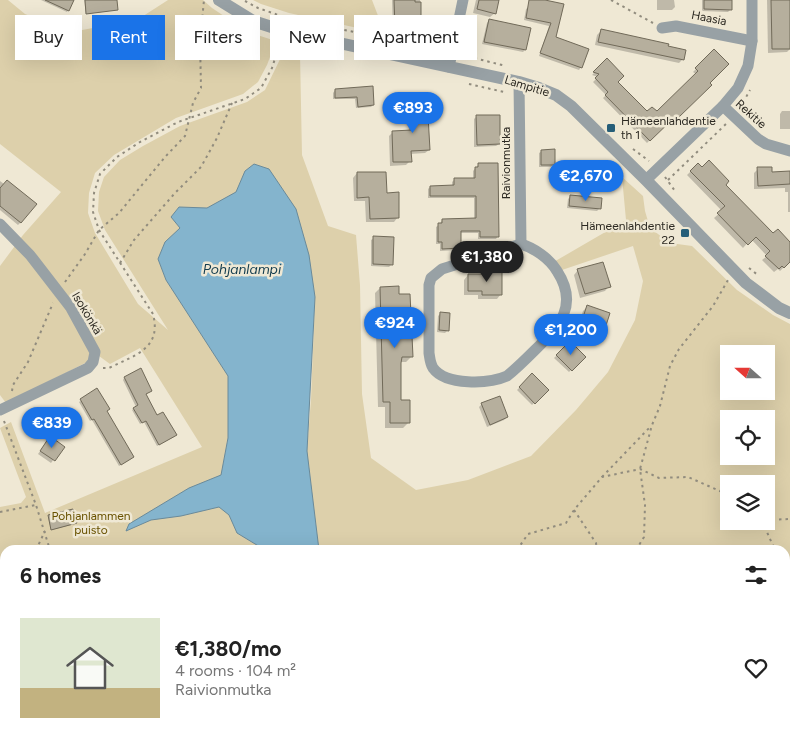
<!DOCTYPE html>
<meta charset="utf-8">
<style>
:root{--surface:#fff;--page:#f6f6f6;--text:#222;--muted:#767676;--line:#e0e0e0;--accent:#1a73e8}
body{margin:0;font-family:Figtree,sans-serif;background:var(--page);color:var(--text);height:100vh;display:flex;flex-direction:column;font-size:19px;white-space:nowrap}
*{box-sizing:border-box;margin:0}
p{font-size:16px;color:var(--muted)}
.icon{flex:none;width:28px;height:28px;fill:none;stroke:currentColor;stroke-width:2;stroke-linecap:round;stroke-linejoin:round}
.map{position:relative;flex:1;overflow:hidden}
.sheet{position:absolute;left:0px;top:545px;width:790px;height:195px;display:flex;flex-direction:column;background:var(--surface);border-radius:15px 15px 0 0;box-shadow:0 5px 20px #0002}
.sheet>*{flex:none}
.top-card{position:absolute;left:15px;top:15px;width:500px;height:45px;display:flex;gap:10px}
.needle{width:32px;rotate:291deg}
.tools{position:absolute;left:720px;top:345px;display:grid;gap:10px}
.tools a{display:grid;place-items:center;width:55px;height:55px;border-radius:0px;background:var(--surface);box-shadow:0 5px 20px #0002;font-size:25px}
.price{position:absolute;translate:-50% -42px;padding:0 11px;border-radius:18px;background:var(--accent);color:#fff;font-size:16px;line-height:32px;filter:drop-shadow(0 1px 2px #0008)}
.price::after{content:'';position:absolute;left:50%;top:30px;width:15px;height:11px;margin-left:-8px;background:inherit;clip-path:polygon(0 0,100% 0,50% 100%)}
.price.on{background:#222;color:#fff}
ul{padding:0;list-style:none}
li{display:flex;align-items:center;gap:15px;height:125px;padding:0 20px}
li+li{border-top:1px solid var(--line)}
li span{display:grid;place-items:center;flex:none;width:140px;height:100px;border-radius:0px;color:#555}
li>.icon{margin-inline-start:auto}
span .icon{width:60px;height:60px;fill:#fffc;stroke-width:1}
li b{font-size:21px}
h2{display:flex;justify-content:space-between;align-items:center;height:60px;padding:0 20px;font-size:21px}
.chip{padding:0 18px;border-radius:0px;background:var(--surface);box-shadow:0 5px 20px #0002;font-size:18px;line-height:45px}
.chip.on{background:var(--accent);color:#fff}
.map>svg:first-child{display:block}
.green{fill:#ddd0ab;fill-rule:evenodd}
.water{fill:#84b4cd;stroke:#6a8a9a}
.shadow{fill:#0003}
.building{fill:#b6af9d;stroke:#716a59}
.lines{fill:none;stroke-linecap:round;stroke-linejoin:round}
.path{stroke:#918c7e;stroke-width:2;stroke-dasharray:2.5 4;stroke-linecap:butt}
.minor{stroke:#98a1a5;stroke-width:11}
.tertiary{stroke:#98a1a5;stroke-width:12}
.poi-dot{fill:#265e78;stroke:#efe8d4;stroke-width:2}
.labels{text-anchor:middle;stroke-width:5;stroke-linejoin:round;paint-order:stroke}
.street-label{font-size:12px;fill:#2c2922;stroke:#efe8d4}
.poi-label{font-size:12px;fill:#2c2922;stroke:#efe8d4;text-anchor:start}
.park-label{font-size:12px;fill:#695200;stroke:#efe8d4}
.water-label{font-size:14px;font-style:italic;fill:#123c4e;stroke:#efe8d4}
</style>
<div class="map">
<svg width="790" height="740" viewBox="0 0 790 740">
<rect width="100%" height="100%" fill="#efe8d4"/>
<g class="green">
<path d="M 0,0 L 8,0 L 25,14 L 71,32 L 137,20 L 168,0 L 203,0 L 212,8 L 248,32 L 276,41 L 267,65 L 258,82 L 243,94 L 176,118 L 114,155 L 95,173 L 89,193 L 88,213 L 95,233 L 138,304 L 168,330 L 105,230 L 98,211 L 99,192 L 104,177 L 120,160 L 143,146 L 180,126 L 247,102 L 265,90 L 284,51 L 300,54 L 302,155 L 328,226 L 356,235 L 360,285 L 362,394 L 371,458 L 416,490 L 468,480 L 531,456 L 576,410 L 608,372 L 635,320 L 643,281 L 633,246 L 559,271 L 552,263 L 626,220 L 622,177 L 643,196 L 645,211 L 650,228 L 670,243 L 692,246 L 737,290 L 773,315 L 790,324 L 790,740 L 386,740 L 385,735 L 785,735 L 785,550 L 5,550 L 5,735 L 326,735 L 328,740 L 0,740 L 0,507 L 21,503 L 26,497 L 0,428 L 11,422 L 45,513 L 202,447 L 140,348 L 110,364 L 99,356 L 6,403 L 0,395 L 0,266 L 23,235 L 61,192 L 0,144 ZM 158,259 L 315,296 L 311,400 L 307,449 L 265,471 L 223,466 L 228,438 L 228,376 L 166,280 ZM 729,354 L 766,354 L 766,391 L 729,391 ZM 729,419 L 766,419 L 766,456 L 729,456 ZM 729,484 L 766,484 L 766,521 L 729,521 Z"/>
<polygon points="253,0 372,0 385,34 289,13 261,4"/>
</g>
<g class="water">
<polygon points="254,164 269,169 296,209 309,255 315,297 307,451 319,550 265,550 237,533 229,515 219,507 181,516 151,520 126,531 129,524 189,488 221,475 228,438 228,376 166,280 158,259 165,242 180,228 171,217 179,207 207,208 236,192 245,171"/>
<polygon points="326,735 385,735 386,740 328,740"/>
</g>
<g class="shadow">
<polygon points="41,0 73,0 67,12"/>
<polygon points="84,0 115,0 116,10 86,14"/>
<polygon points="392,0 420,0 420,19 417,22 412,22 412,26 410,29 393,30"/>
<polygon points="476,0 498,0 495,13 490,17 473,13"/>
<polygon points="657,0 674,0 675,7 672,10 657,10"/>
<polygon points="702,0 731,0 731,9 728,12 702,11"/>
<polygon points="767,0 790,0 790,49 787,52 768,53"/>
<polygon points="562,5 554,38 581,67 579,70 539,56 549,26 524,20 526,9 529,7"/>
<polygon points="489,20 525,50 523,52 482,44 487,23"/>
<polygon points="601,31 683,59 679,63 595,45 597,35"/>
<polygon points="714,51 708,83 710,85 676,119 673,117 647,143 603,98 606,95 593,82 598,77 592,75 607,60 616,82 647,113 657,113 696,74 693,72"/>
<polygon points="372,87 373,105 371,107 356,108 355,99 333,99 333,93 335,90"/>
<polygon points="411,101 429,150 425,153 410,154 410,161 406,165 390,166 389,136 393,132 409,131 407,105"/>
<polygon points="782,111 790,111 790,129 780,129 780,114"/>
<polygon points="477,116 499,144 496,146 474,147 474,119"/>
<polygon points="542,151 553,164 551,167 539,167 539,153"/>
<polygon points="479,164 498,236 496,239 478,239 478,233 460,233 460,248 458,250 440,251 440,244 436,244 436,227 440,224 442,220 474,220 474,198 428,198 428,189 430,187 452,187 452,182 454,180 473,179 473,171"/>
<polygon points="698,164 724,185 773,235 790,243 790,261 780,271 778,269 774,272 762,260 767,256 751,239 743,248 714,218 722,211 687,175"/>
<polygon points="758,169 771,173 790,173 790,212 788,212 788,192 785,192 785,188 754,189 754,173"/>
<polygon points="357,173 386,194 398,217 394,222 366,222 365,201 354,201 353,178"/>
<polygon points="0,181 4,184 21,222 18,225 0,210"/>
<polygon points="571,196 600,208 597,211 567,208 568,199"/>
<polygon points="374,238 392,264 389,267 371,266 371,240"/>
<polygon points="578,270 609,286 605,291 580,298 574,275"/>
<polygon points="484,271 501,294 497,299 478,299 478,295 464,295 464,280 468,275 481,275"/>
<polygon points="380,288 398,295 411,357 406,362 400,362 400,401 409,422 403,428 385,428 385,407 378,407 375,293"/>
<polygon points="587,307 600,340 596,345 574,338 583,311"/>
<polygon points="441,313 448,330 445,333 437,332 438,316"/>
<polygon points="570,343 584,357 569,372 554,358"/>
<polygon points="532,375 547,390 532,405 517,390"/>
<polygon points="124,378 150,391 145,395 156,417 174,437 157,446 144,422 140,424 132,410 136,407 123,380"/>
<polygon points="97,390 106,411 131,459 119,466 92,420 90,421 79,402"/>
<polygon points="482,404 507,417 504,420 487,427 479,407"/>
<polygon points="48,440 63,447 51,463 38,454"/>
<polygon points="72,510 75,524 51,530 48,517"/>
</g>
<g class="building">
<polygon points="45,0 74,0 69,11"/>
<polygon points="85,0 117,0 118,10 86,14"/>
<polygon points="394,0 415,0 415,2 421,2 421,19 413,20 414,27 395,27"/>
<polygon points="479,0 499,0 496,14 477,9"/>
<polygon points="529,0 545,0 564,4 556,37 589,49 582,68 540,53 551,23 526,18"/>
<polygon points="704,0 732,0 732,10 704,9"/>
<polygon points="771,0 790,0 790,49 772,49"/>
<polygon points="489,19 531,28 526,50 484,42"/>
<polygon points="601,29 669,44 668,46 686,50 684,60 598,42"/>
<polygon points="714,49 729,64 710,83 712,85 679,117 677,115 650,141 605,95 608,92 595,78 599,74 593,72 607,58 624,76 618,82 647,111 652,107 657,111 698,71 695,68"/>
<polygon points="373,86 374,105 358,107 357,97 335,98 335,89"/>
<polygon points="427,98 430,150 411,151 412,162 393,162 392,131 412,130 411,99"/>
<polygon points="476,115 500,115 500,144 477,145"/>
<polygon points="555,149 555,165 541,165 541,150"/>
<polygon points="709,160 729,181 726,185 773,233 778,229 790,242 790,262 784,268 782,266 779,269 765,256 770,251 756,237 748,245 717,213 725,206 690,171 698,163 702,167"/>
<polygon points="478,163 498,163 499,237 480,237 480,231 461,231 461,248 442,249 442,242 438,242 438,223 442,223 442,219 476,218 476,196 430,196 430,186 454,185 454,178 475,178 475,167 478,167"/>
<polygon points="757,167 772,167 772,172 790,171 790,184 758,186"/>
<polygon points="357,172 386,172 387,193 399,192 399,218 370,219 369,197 357,198"/>
<polygon points="7,180 37,204 21,223 0,206 0,188"/>
<polygon points="570,195 602,198 601,209 569,206"/>
<polygon points="373,236 394,237 393,265 373,264"/>
<polygon points="603,262 611,287 585,294 577,269"/>
<polygon points="484,270 502,270 502,295 482,295 482,291 468,291 468,274 484,274"/>
<polygon points="399,286 399,294 410,294 413,357 402,357 401,363 401,400 410,400 410,423 390,423 390,402 383,402 380,287"/>
<polygon points="587,305 610,313 601,341 578,333"/>
<polygon points="440,312 450,313 449,331 439,330"/>
<polygon points="570,341 586,357 572,371 556,355"/>
<polygon points="141,368 152,391 146,394 157,415 163,412 177,435 159,445 146,421 142,423 133,408 138,405 124,377"/>
<polygon points="532,373 549,390 535,404 519,387"/>
<polygon points="97,388 110,409 107,411 134,457 121,465 94,419 92,420 80,399"/>
<polygon points="500,396 508,417 490,425 481,403"/>
<polygon points="50,436 65,447 55,461 40,451"/>
<polygon points="73,509 77,523 51,530 48,515"/>
</g>
<g class="lines">
<g class="path">
<polyline points="611,0 653,23"/>
<polyline points="245,1 258,8 287,18 441,50"/>
<polyline points="279,46 335,55"/>
<polyline points="462,55 506,66"/>
<polyline points="469,84 504,92 505,91"/>
<polyline points="740,108 750,90"/>
<polyline points="633,149 649,161"/>
<polyline points="665,177 675,191"/>
<polyline points="668,180 726,124"/>
<polyline points="120,263 134,240 175,193 201,167 217,138 232,103"/>
<polyline points="749,268 759,276"/>
<polyline points="65,282 85,254 99,230 119,213 165,157 185,136 193,103 201,88 200,40 204,0"/>
<path d="M 103,368 L 109,368 C 135,355 162,349 153,314 L 99,230 L 93,212 L 94,193 L 100,174 L 117,157 L 140,142 L 178,122 L 245,99 L 261,88 L 272,68 L 280,43"/>
<polyline points="12,391 13,385 28,362 53,303"/>
<polyline points="4,421 36,505 50,550"/>
<polyline points="602,477 651,426"/>
<polyline points="574,510 596,543 597,550"/>
<polyline points="0,512 36,505"/>
<polyline points="766,520 790,519"/>
<polyline points="762,521 775,550"/>
<polyline points="36,550 45,531"/>
<polyline points="517,550 528,534 566,523 574,510 602,477 640,469 659,478 688,477 729,495"/>
<polyline points="636,550 644,537 645,505 640,469 652,425 660,406 670,366 679,349 713,306 728,280"/>
<polyline points="0,562 5,563"/>
<polyline points="785,568 790,573"/>
<polyline points="0,671 5,672"/>
<polyline points="785,695 790,696"/>
<polyline points="785,711 790,708"/>
<polyline points="5,718 5,725"/>
<polyline points="6,735 7,740"/>
<polyline points="107,735 109,740"/>
<polyline points="512,735 525,740"/>
<polyline points="160,740 165,735"/>
<polyline points="548,740 550,735"/>
<polyline points="708,740 712,735"/>
</g>
<g class="minor">
<polyline points="662,28 676,26 752,41"/>
<polyline points="449,67 463,0"/>
<polyline points="519,82 521,244"/>
<polyline points="723,106 758,139 766,144 790,151"/>
<polyline points="646,180 723,106 738,88 748,66 752,41 752,0"/>
<polyline points="0,224 30,255 71,308 95,352 93,362 88,368 0,410"/>
<path d="M 521,244 C 534,248 549,258 557,271 C 579,305 560,326 535,350 C 526,359 517,368 507,376 C 489,384 446,386 433,368 C 430,363 430,359 429,353 L 429,285 L 431,278 L 442,269 Z"/>
</g>
<polyline class="tertiary" points="219,0 253,21 284,31 519,82 539,88 556,95 571,106 646,180 746,283 779,308 790,313"/>
</g>
<g class="poi-dot">
<rect x="606" y="123" width="10" height="10" rx="2.5"/>
<rect x="680" y="228" width="10" height="10" rx="2.5"/>
</g>
<g class="labels">
<g class="street-label">
<text transform="translate(709 18) rotate(11)" y="4">Haasia</text>
<text transform="translate(527 86) rotate(17)" y="4">Lampitie</text>
<text transform="translate(751 114) rotate(42)" y="4">Rekitie</text>
<text transform="translate(506 163) rotate(-90)" y="4">Raivionmutka</text>
<text transform="translate(87 313) rotate(59)" y="4">Isokönkä</text>
</g>
<g class="poi-label">
<text x="621" y="125">Hämeenlahdentie<tspan x="621" dy="14">th 1</tspan></text>
<text x="675" y="230" text-anchor="end">Hämeenlahdentie<tspan x="675" dy="14">22</tspan></text>
</g>
<g class="park-label">
<text x="91" y="520">Pohjanlammen<tspan x="91" dy="14">puisto</tspan></text>
</g>
<g class="water-label">
<text x="242" y="274">Pohjanlampi</text>
</g>
</g>
</svg>
<div class="tools">
<a><svg class="needle" viewBox="-14 -14 28 28"><path d="M0-13l5 13h-10z" fill="#e53935"/><path d="M0 13l5-13h-10z" fill="#767676"/></svg></a>
<a><svg class="icon" aria-label="locate" viewBox="0 0 24 24"><circle cx="12" cy="12" r="6"/><path d="M12 2v4M12 18v4M2 12h4M18 12h4"/></svg></a>
<a><svg class="icon" aria-label="layers" viewBox="0 0 24 24"><path d="M12 4l9 5-9 5-9-5zM3 14l9 5 9-5"/></svg></a>
</div>
<b class="price" style="left:413px;top:134px">€893</b>
<b class="price" style="left:586px;top:202px">€2,670</b>
<b class="price on" style="left:487px;top:283px">€1,380</b>
<b class="price" style="left:395px;top:349px">€924</b>
<b class="price" style="left:571px;top:356px">€1,200</b>
<b class="price" style="left:52px;top:449px">€839</b>
<div class="top-card">
<a class="chip">Buy</a>
<a class="chip on">Rent</a>
<a class="chip">Filters</a>
<a class="chip">New</a>
<a class="chip">Apartment</a>
</div>
<section class="sheet">
<h2>6 homes<svg class="icon" aria-label="filters" viewBox="0 0 24 24"><path d="M4 7h16M4 17h16"/><circle cx="9" cy="7" r="2"/><circle cx="15" cy="17" r="2"/></svg></h2>
<ul>
<li><span style="background:linear-gradient(#dfe7d0 70%,#c2b280 0)"><svg class="icon" aria-label="home" viewBox="0 0 24 24"><path d="M3 11l9-7 9 7M6 9v11h12V9"/></svg></span><div><b>€1,380/mo</b><p>4 rooms · 104 m²</p><p>Raivionmutka</p></div><svg class="icon" aria-label="heart" viewBox="0 0 24 24"><path d="M12 20l-8-8c-3-5 5-10 8-4 3-6 11-1 8 4z"/></svg></li>
</ul>
</section>
</div>
